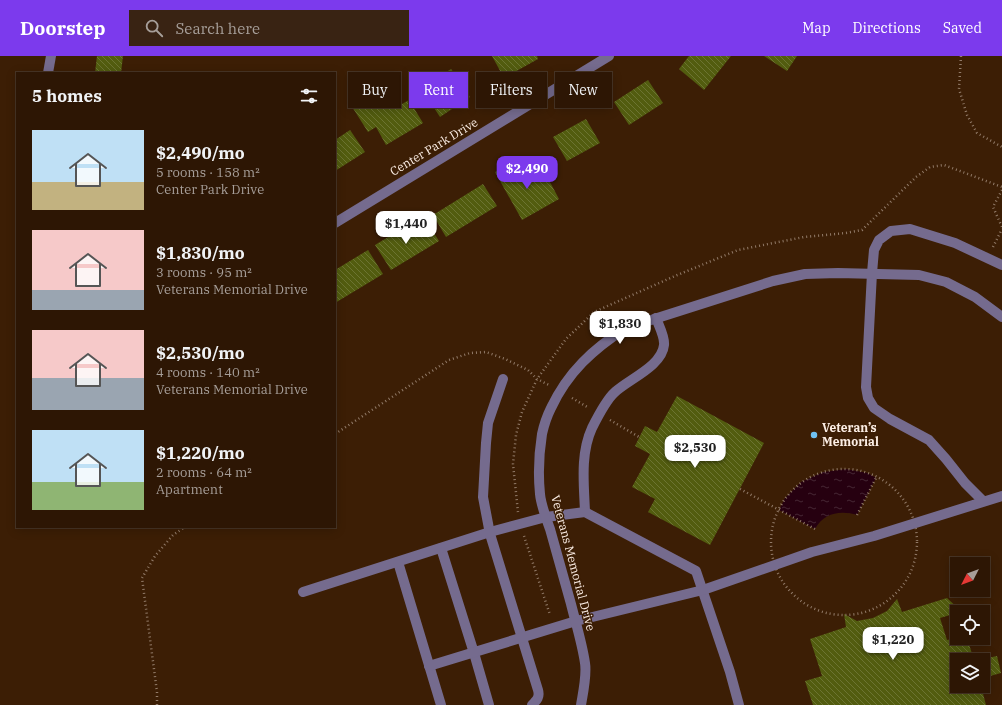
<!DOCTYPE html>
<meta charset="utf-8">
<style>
:root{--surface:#2d1604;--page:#392313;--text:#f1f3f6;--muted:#a79f9a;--line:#483526;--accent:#7c3aed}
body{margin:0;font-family:"IBM Plex Serif",serif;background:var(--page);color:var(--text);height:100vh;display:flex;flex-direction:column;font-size:15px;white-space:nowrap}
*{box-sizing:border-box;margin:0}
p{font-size:13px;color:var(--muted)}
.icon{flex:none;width:22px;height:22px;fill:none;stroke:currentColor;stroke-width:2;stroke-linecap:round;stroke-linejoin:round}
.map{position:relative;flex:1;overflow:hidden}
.sheet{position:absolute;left:16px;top:16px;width:320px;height:456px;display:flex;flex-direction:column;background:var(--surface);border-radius:0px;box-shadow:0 2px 10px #0003,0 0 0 1px var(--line)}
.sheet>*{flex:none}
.banner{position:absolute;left:348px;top:16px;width:380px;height:36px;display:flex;gap:8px}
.needle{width:26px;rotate:228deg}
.fabs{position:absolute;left:950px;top:501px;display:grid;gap:8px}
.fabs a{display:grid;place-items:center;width:40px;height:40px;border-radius:0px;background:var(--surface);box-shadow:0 2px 10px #0003,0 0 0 1px var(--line);font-size:20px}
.price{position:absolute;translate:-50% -34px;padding:0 9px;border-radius:8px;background:#fff;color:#222;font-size:13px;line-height:26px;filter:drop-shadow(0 1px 2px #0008)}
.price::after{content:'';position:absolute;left:50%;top:24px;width:12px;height:9px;margin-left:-6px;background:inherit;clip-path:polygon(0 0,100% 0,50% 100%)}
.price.active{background:var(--accent);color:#fff}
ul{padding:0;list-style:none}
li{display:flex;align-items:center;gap:12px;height:100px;padding:0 16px}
li span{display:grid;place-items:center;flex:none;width:112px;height:80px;border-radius:0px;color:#555}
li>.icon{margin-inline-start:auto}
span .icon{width:48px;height:48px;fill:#fffc;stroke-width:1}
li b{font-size:17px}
h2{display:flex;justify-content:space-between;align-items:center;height:48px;padding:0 16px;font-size:17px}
.chip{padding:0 14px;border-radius:0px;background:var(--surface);box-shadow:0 2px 10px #0003,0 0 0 1px var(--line);font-size:14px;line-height:36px}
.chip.active{background:var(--accent);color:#fff}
header{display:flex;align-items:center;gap:24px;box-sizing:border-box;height:56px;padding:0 20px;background:var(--accent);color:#fff}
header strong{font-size:19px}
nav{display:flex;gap:22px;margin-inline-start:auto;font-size:14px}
.search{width:280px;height:36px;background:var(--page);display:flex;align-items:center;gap:10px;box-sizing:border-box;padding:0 14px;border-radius:0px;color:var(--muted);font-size:15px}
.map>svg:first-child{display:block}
.water{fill:url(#water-ripples)}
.building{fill:url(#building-back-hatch)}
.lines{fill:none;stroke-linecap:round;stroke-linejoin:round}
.path{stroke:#927b69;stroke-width:2.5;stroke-dasharray:1 3;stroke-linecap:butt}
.minor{stroke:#756b8e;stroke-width:10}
.poi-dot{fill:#6fc2f4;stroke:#3c1e05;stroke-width:1.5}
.labels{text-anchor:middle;stroke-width:3;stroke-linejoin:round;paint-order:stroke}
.street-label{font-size:12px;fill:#fceee5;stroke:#3c1e05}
.poi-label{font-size:12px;font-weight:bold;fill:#fceee5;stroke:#3c1e05;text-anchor:start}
</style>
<header>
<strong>Doorstep</strong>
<div class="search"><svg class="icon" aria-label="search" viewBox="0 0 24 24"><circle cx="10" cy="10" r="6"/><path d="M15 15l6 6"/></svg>Search here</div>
<nav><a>Map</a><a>Directions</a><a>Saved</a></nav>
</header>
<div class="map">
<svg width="1002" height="649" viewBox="0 0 1002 649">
<defs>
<pattern id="water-ripples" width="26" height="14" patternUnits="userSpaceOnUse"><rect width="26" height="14" fill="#260010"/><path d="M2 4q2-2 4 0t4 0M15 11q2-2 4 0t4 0" fill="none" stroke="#462633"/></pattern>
<pattern id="building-back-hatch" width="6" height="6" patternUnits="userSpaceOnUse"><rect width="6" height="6" fill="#525c0f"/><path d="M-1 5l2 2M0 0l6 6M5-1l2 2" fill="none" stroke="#6c7432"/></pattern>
</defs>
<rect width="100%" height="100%" fill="#3c1e05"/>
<path class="water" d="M 846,413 L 868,417 L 876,422 L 857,459 C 840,454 824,457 815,473 L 779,454 L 785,442 L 801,426 L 823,416 Z"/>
<g class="building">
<polygon points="97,0 123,0 121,17 95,17"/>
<polygon points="492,0 537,0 538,3 504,22"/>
<polygon points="689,0 731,0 704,34 679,13"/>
<polygon points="764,0 797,0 787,15"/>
<polygon points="451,13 470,41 440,61 421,32"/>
<polygon points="648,24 663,47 629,69 614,46"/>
<polygon points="381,27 395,52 409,44 423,67 386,89 376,71 368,76 349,46"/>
<polygon points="586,63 600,87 567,105 553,81"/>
<polygon points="350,74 365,96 335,115 335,84"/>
<polygon points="515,106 524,124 543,113 559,143 522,164 495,116"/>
<polygon points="483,128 497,150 446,181 433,159"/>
<polygon points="427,166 439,185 391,214 375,189 403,172 407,178"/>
<polygon points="368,194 383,218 335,247 335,214"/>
<polygon points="677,340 764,387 710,489 648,456 655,443 632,431 650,398 635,390 645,370 657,376"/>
<polygon points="947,542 962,556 957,556 957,557 940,562 947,584 957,582 967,582 974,604 957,604 957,630 981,630 986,649 813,649 805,625 822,620 810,583 846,571 844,558 857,565 873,562 887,555 897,543 902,556"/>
<polygon points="997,600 1001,617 983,622 983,603"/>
</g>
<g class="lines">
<g class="path">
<polyline points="961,0 959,33 967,59 977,77 1002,91"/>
<polyline points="1002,134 993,151 1002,171"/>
<polyline points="993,191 1002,173"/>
<polyline points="572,342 589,352"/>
<polyline points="610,364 639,381"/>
<polyline points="335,378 449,304 470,297 486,296 505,303 528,314 537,323 549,329"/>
<circle cx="844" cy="486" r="73"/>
<polyline points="740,433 815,473"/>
<polyline points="518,456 513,408 516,379 522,356 537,323 566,283 594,256 675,220 738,194 804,181 846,177 862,174 916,121 930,111 944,109 1002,131"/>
<polyline points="857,459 876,422"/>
<polyline points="524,480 550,559"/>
<polyline points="157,649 157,636 142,522 155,500 173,479 185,471"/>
</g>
<g class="minor">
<polyline points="48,17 51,0"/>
<polyline points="335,167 609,0"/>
<path d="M 503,323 L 488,367 L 486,387 L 483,441 L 490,478 L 538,634 C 540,641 537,644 532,649"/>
<polyline points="983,445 965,427 946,403 929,384 890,363 874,352 868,342 866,331 872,217 874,194 879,184 891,175 910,173 955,187 1002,209"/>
<path d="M 585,456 C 584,429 580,398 592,372 C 597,362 607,343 615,336 C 629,323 662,310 664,289 C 665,281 659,270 656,262"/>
<polyline points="441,492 474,597 489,649"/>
<polyline points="398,506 441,649"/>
<polyline points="303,536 490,476 546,461 585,456 696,515 730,616 739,649"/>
<polyline points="429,610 576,565 703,534 812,496 874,480 1002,440"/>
<path d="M 581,649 C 583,637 587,619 585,607 C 582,587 576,568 571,548 C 564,523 557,498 550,473 C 546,462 541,449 540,438 C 538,418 539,397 542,378 C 544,369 547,360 551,352 C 568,316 593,293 626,272 L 773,225 L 805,218 L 838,217 L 919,219 L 946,226 L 975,241 L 1002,261"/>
</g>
</g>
<circle class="poi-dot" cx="814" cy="379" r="4"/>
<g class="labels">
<g class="street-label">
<text transform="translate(434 91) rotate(-31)" y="4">Center Park Drive</text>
<text transform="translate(573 507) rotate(75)" y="4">Veterans Memorial Drive</text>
</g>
<g class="poi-label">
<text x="822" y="376">Veteran’s<tspan x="822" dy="14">Memorial</tspan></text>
</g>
</g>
</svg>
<div class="fabs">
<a><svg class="needle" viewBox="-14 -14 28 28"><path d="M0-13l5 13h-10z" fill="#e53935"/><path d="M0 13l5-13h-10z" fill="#a79f9a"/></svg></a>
<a><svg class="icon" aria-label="locate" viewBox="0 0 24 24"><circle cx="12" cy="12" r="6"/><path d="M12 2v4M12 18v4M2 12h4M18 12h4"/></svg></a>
<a><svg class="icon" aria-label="layers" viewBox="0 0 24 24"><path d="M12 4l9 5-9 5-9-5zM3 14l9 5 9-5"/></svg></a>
</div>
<b class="price active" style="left:527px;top:134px">$2,490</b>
<b class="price" style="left:406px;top:189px">$1,440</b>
<b class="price" style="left:620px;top:289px">$1,830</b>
<b class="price" style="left:695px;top:413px">$2,530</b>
<b class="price" style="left:893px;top:605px">$1,220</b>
<div class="banner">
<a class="chip">Buy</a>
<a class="chip active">Rent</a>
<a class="chip">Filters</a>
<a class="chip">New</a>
</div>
<section class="sheet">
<h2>5 homes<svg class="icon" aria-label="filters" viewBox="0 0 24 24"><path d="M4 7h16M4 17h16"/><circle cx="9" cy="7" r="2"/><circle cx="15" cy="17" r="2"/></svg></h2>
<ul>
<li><span style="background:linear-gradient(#bfe0f5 65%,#c2b280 0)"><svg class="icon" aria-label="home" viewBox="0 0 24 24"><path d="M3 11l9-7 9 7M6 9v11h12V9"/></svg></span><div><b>$2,490/mo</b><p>5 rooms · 158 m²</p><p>Center Park Drive</p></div></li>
<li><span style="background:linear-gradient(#f6c9c9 75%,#9aa5b1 0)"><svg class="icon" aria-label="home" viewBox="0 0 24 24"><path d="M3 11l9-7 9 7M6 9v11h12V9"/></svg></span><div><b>$1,830/mo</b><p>3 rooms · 95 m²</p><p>Veterans Memorial Drive</p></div></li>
<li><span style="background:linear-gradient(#f6c9c9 60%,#9aa5b1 0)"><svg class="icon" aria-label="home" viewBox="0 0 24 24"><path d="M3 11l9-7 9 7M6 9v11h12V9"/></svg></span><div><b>$2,530/mo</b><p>4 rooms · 140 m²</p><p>Veterans Memorial Drive</p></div></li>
<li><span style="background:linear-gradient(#bfe0f5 65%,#8fb573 0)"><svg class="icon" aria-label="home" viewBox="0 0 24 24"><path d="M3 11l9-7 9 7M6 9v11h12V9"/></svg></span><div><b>$1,220/mo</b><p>2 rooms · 64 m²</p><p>Apartment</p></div></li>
</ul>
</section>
</div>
